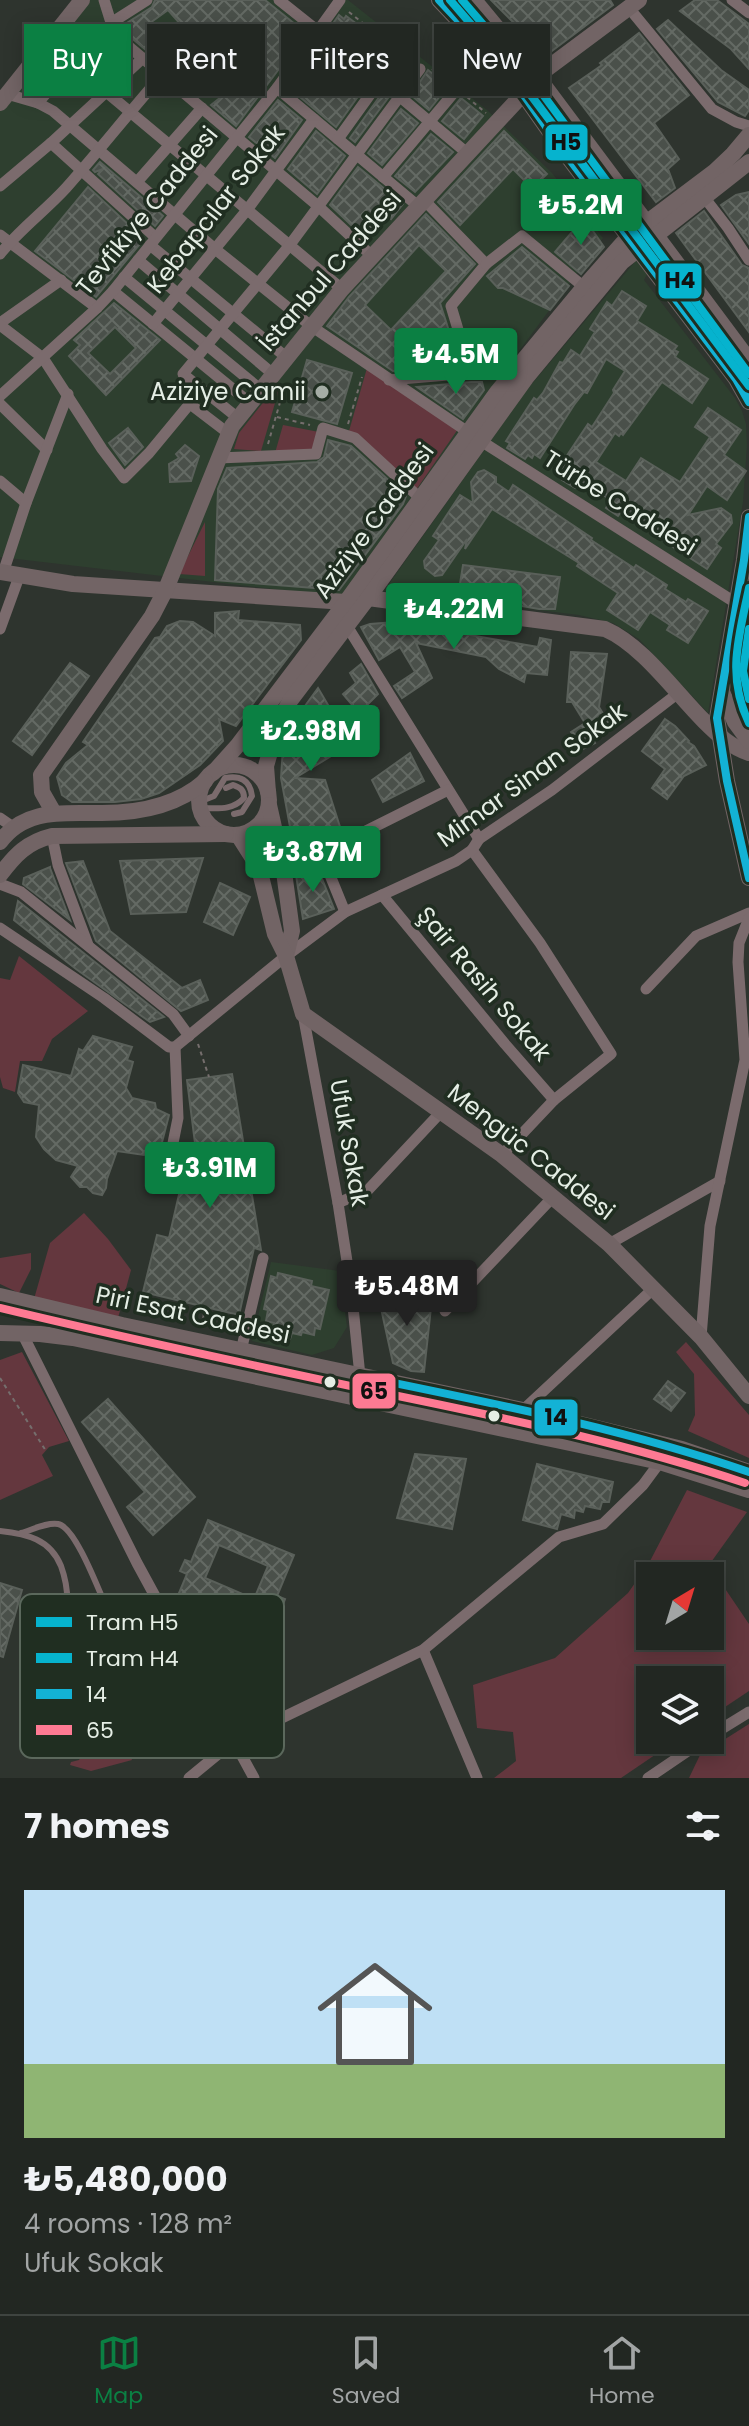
<!DOCTYPE html>
<meta charset="utf-8">
<style>
:root{--surface:#222722;--page:#2a2f2a;--text:#f1f3f6;--muted:#a2a5a5;--line:#3f4440;--accent:#0b8043}
body{margin:0;font-family:Poppins,sans-serif;background:var(--page);color:var(--text);height:100vh;display:flex;flex-direction:column;font-size:30px;white-space:nowrap}
*{box-sizing:border-box;margin:0}
p{font-size:26px;color:var(--muted)}
.icon{flex:none;width:44px;height:44px;fill:none;stroke:currentColor;stroke-width:2;stroke-linecap:round;stroke-linejoin:round}
.map{position:relative;height:1778px;overflow:hidden}
.panel{display:flex;flex-direction:column;background:var(--surface);flex:1}
.panel>*{flex:none}
.hud{position:absolute;left:24px;top:24px;width:702px;height:72px;display:flex;gap:16px}
.needle{width:52px;rotate:38deg}
.controls{position:absolute;left:636px;top:1562px;display:grid;gap:16px}
.controls a{display:grid;place-items:center;width:88px;height:88px;border-radius:0px;background:var(--surface);box-shadow:0 4px 20px #0003,0 0 0 2px var(--line);font-size:40px}
.price{position:absolute;translate:-50% -68px;padding:0 18px;border-radius:8px;background:var(--accent);color:#fff;font-size:26px;line-height:52px;filter:drop-shadow(0 2px 4px #0008)}
.price::after{content:'';position:absolute;left:50%;top:48px;width:24px;height:18px;margin-left:-12px;background:inherit;clip-path:polygon(0 0,100% 0,50% 100%)}
.price.selected{background:#222;color:#fff}
ul{padding:0;list-style:none}
li{display:grid;align-content:center;gap:16px;height:424px;padding:0 24px}
li span{display:grid;place-items:center;height:248px;border-radius:0px;color:#555}
li>.icon{margin-inline-start:auto}
span .icon{width:144px;height:144px;fill:#fffc;stroke-width:1}
li b{font-size:34px}
h2{display:flex;justify-content:space-between;align-items:center;height:96px;padding:0 24px;font-size:34px}
.tag{padding:0 28px;border-radius:0px;background:var(--surface);box-shadow:0 4px 20px #0003,0 0 0 2px var(--line);font-size:28px;line-height:72px}
.tag.selected{background:var(--accent);color:#fff}
.dock{display:flex;justify-content:space-around;align-items:center;height:112px;border-top:2px solid var(--line);background:var(--surface);font-size:22px;color:var(--muted)}
.dock a{display:grid;justify-items:center;gap:4px}
.dock .selected{color:var(--accent)}
.map>svg:first-child{display:block}
.built{fill:#2e3f2f}
.green{fill:#64373e;fill-rule:evenodd}
.building{fill:url(#building-cross-hatch);stroke:#5a605a;stroke-width:2;fill-rule:evenodd}
.lines{fill:none;stroke-linecap:round;stroke-linejoin:round}
.path{stroke:#756e6d;stroke-width:2;stroke-dasharray:4 4;stroke-linecap:butt}
.lane{stroke:#7b6b6d;stroke-width:6}
.street{stroke:#7b6b6d;stroke-width:11}
.secondary{stroke:#726465;stroke-width:16}
.bus-1-casing{stroke:#202e21;stroke-width:14}
.bus-2-casing{stroke:#202e21;stroke-width:14}
.bus-1{stroke:#13b2d5;stroke-width:8}
.bus-2{stroke:#fe7a93;stroke-width:8}
.tram-1-casing{stroke:#202e21;stroke-width:14}
.tram-2-casing{stroke:#202e21;stroke-width:14}
.tram-1{stroke:#06b3ce;stroke-width:8}
.tram-2{stroke:#06b3ce;stroke-width:8}
.poi-dot{fill:#a5ada5;stroke:#202e21;stroke-width:3}
.bus-dot{fill:#e5eee5;stroke:#202e21;stroke-width:3}
.labels{text-anchor:middle;stroke-width:7;stroke-linejoin:round;paint-order:stroke}
.street-label{font-size:24px;fill:#e5eee5;stroke:#202e21}
.poi-label{font-size:24px;fill:#e5eee5;stroke:#202e21;text-anchor:end}
.key{fill:#202e21;stroke:#5b685c;stroke-width:2}
.key-label{font-size:22px;fill:#e5eee5}
.line-badge{stroke:#202e21;stroke-width:3}
.pale-badge-label{font-size:22px;text-anchor:middle;font-weight:bold;fill:#111}
</style>
<div class="map">
<svg width="749" height="1778" viewBox="0 0 749 1778">
<defs>
<pattern id="building-cross-hatch" width="8" height="8" patternUnits="userSpaceOnUse" patternTransform="scale(2)"><rect width="8" height="8" fill="#4a504a"/><path d="M0 0l8 8M0 8l8-8" fill="none" stroke="#646a64"/></pattern>
</defs>
<rect width="100%" height="100%" fill="#2e342e"/>
<g class="built">
<polygon points="85,0 275,0 313,33 337,0 348,0 487,110 552,173 603,238 464,425 341,597 0,557 0,107"/>
<polygon points="639,257 649,270 644,280 735,398 742,411 746,424 747,445 743,502 708,713 639,639 613,623 579,615 384,591 525,392"/>
<polygon points="271,1262 340,1271 347,1327 334,1348 312,1355 252,1341"/>
</g>
<g class="green">
<polygon points="367,368 458,429 416,490 349,431"/>
<polygon points="277,385 280,386 261,451 234,449 239,433"/>
<polygon points="283,425 319,432 314,452 275,453"/>
<polygon points="205,522 205,576 179,574"/>
<polygon points="19,956 88,1011 52,1039 42,1061 20,1061 15,1092 3,1088 0,1077 0,978 10,980"/>
<polygon points="84,1213 108,1239 131,1270 118,1318 34,1299 50,1243"/>
<polygon points="31,1253 31,1269 19,1293 0,1284 0,1258"/>
<polygon points="686,1342 749,1415 749,1458 688,1431 695,1415 694,1374 676,1352"/>
<polygon points="22,1352 69,1441 49,1447 42,1455 53,1476 0,1500 0,1360"/>
<path d="M 687,1490 L 747,1512 L 709,1565 L 749,1624 L 749,1691 L 710,1717 L 710,1680 L 650,1680 L 650,1740 L 677,1740 L 621,1778 L 494,1778 L 516,1761 L 513,1732 L 477,1728 L 473,1685 L 555,1658 L 628,1593 L 649,1563 ZM 650,1576 L 710,1576 L 710,1636 L 650,1636 Z"/>
<polygon points="185,1669 220,1732 211,1743 187,1757 175,1739 149,1746 168,1712 133,1692 114,1694 104,1735 128,1748 132,1760 91,1771 70,1765 71,1762 79,1760 88,1747 82,1731 64,1734 58,1706 65,1697 149,1675"/>
<polygon points="749,1724 749,1778 689,1778 700,1755"/>
</g>
<g class="building">
<path d="M 155,0 L 265,0 L 306,33 L 236,126 L 211,105 L 250,74 L 235,59 L 197,93 L 127,34 L 122,26 L 152,7 ZM 168,10 L 190,35 L 178,49 L 157,33 L 150,23 Z"/>
<polygon points="491,0 610,0 613,5 541,59 517,26"/>
<polygon points="695,0 717,0 749,24 749,69 731,49 680,11"/>
<polygon points="339,15 344,19 346,16 357,24 354,27 390,52 336,127 288,87"/>
<polygon points="668,20 721,70 749,90 749,110 745,116 718,102 657,29"/>
<polygon points="639,33 689,95 654,123 679,159 668,169 675,188 656,202 569,88 602,65 600,63"/>
<polygon points="405,61 412,66 355,142 350,138"/>
<polygon points="428,70 448,86 429,110 411,95"/>
<polygon points="461,98 483,116 464,139 442,121"/>
<polygon points="278,100 302,120 275,158 249,137"/>
<polygon points="401,109 418,123 382,165 368,153"/>
<polygon points="316,131 345,156 317,194 288,169"/>
<polygon points="504,131 547,174 532,188 513,169 460,225 438,202"/>
<polygon points="431,134 453,152 415,192 395,176"/>
<polygon points="100,162 163,216 155,226 98,174 103,169 95,172 93,170"/>
<polygon points="358,167 403,204 391,219 387,216 368,241 330,205"/>
<polygon points="88,187 144,239 96,297 35,251"/>
<polygon points="749,192 749,244 721,205 736,195"/>
<polygon points="704,211 742,265 749,268 749,332 676,233"/>
<path d="M 426,214 L 475,264 L 440,303 L 460,365 L 393,371 L 327,326 L 349,297 ZM 419,245 L 446,271 L 391,330 L 365,305 Z"/>
<polygon points="584,218 604,247 581,274 555,252"/>
<polygon points="522,247 569,286 550,310 503,288 498,288 487,276"/>
<polygon points="622,291 646,306 637,321 677,346 674,350 678,352 675,357 708,379 692,403 662,382 623,435 621,433 619,436 615,433 596,462 626,481 641,458 680,482 710,437 695,427 708,408 741,430 724,455 746,471 727,500 707,486 688,515 721,508 731,515 732,523 716,544 721,548 707,569 645,529 647,525 623,509 618,516 606,508 611,500 580,481 575,488 562,480 568,471 560,466 588,424 592,427 614,393 613,390 625,371 606,359 587,393 584,392 574,405 540,458 534,454 532,458 528,455 525,459 507,448 510,443 506,441 534,398 537,400 543,393 560,362 563,363 571,350 580,356 595,332 590,329 607,302 612,306"/>
<path d="M 114,303 L 160,340 L 106,395 L 69,356 L 80,345 L 74,340 ZM 115,327 L 136,348 L 110,374 L 88,353 Z"/>
<polygon points="307,360 352,373 337,424 292,412"/>
<polygon points="471,382 482,382 484,390 463,419 417,387"/>
<polygon points="128,428 143,447 125,465 109,443"/>
<polygon points="328,440 351,446 406,496 403,504 339,590 215,580 218,489 227,468 317,462 324,457"/>
<polygon points="185,445 199,456 191,481 170,482 169,464 179,458 176,454"/>
<polygon points="484,470 496,477 496,483 509,492 513,485 592,538 591,540 634,568 636,565 667,585 665,589 686,602 688,599 708,611 688,643 667,630 670,625 650,612 638,630 607,610 618,593 577,566 579,563 492,509 465,549 467,539 442,575 435,576 425,568 424,561 439,540 433,536 460,495 473,503 471,482 478,472"/>
<polygon points="463,565 560,577 555,609 539,609 471,597 472,592 459,590"/>
<polygon points="239,611 238,620 300,625 301,640 236,726 219,719 223,741 200,765 159,793 141,799 115,802 72,802 62,795 57,777 66,763 88,745 83,742 155,638 160,637 167,626 180,621 193,622 215,636 215,613"/>
<polygon points="395,622 538,647 540,638 551,640 547,675 526,673 524,682 499,669 486,657 416,643 432,678 402,698 394,686 415,672 400,647 379,660 361,627 370,624"/>
<polygon points="571,652 607,654 599,707 608,722 590,733 595,743 581,750 571,732 585,723 572,702 567,702"/>
<polygon points="70,663 89,676 32,755 13,741"/>
<polygon points="361,664 378,694 359,713 343,694 356,683 350,673"/>
<polygon points="318,688 351,744 295,778 325,780 341,830 295,854 281,778 283,747 287,731"/>
<polygon points="665,719 675,726 689,741 688,742 694,746 706,765 684,776 667,799 652,788 665,769 642,751"/>
<polygon points="410,753 424,781 383,802 372,780"/>
<polygon points="203,858 186,912 131,914 120,861"/>
<polygon points="83,861 110,931 182,988 200,980 208,1000 181,1011 96,941 66,863"/>
<polygon points="317,866 334,909 303,919 296,875"/>
<polygon points="50,867 50,868 70,920 23,884 24,878"/>
<polygon points="220,883 250,897 233,935 204,922"/>
<polygon points="18,901 164,1017 150,1022 76,969 14,920"/>
<polygon points="93,1036 132,1047 127,1060 133,1062 126,1088 132,1098 155,1103 156,1109 169,1115 160,1150 146,1151 144,1155 117,1151 107,1179 106,1188 102,1195 93,1193 87,1187 80,1187 71,1177 78,1166 56,1160 44,1149 36,1137 39,1105 24,1102 18,1093 23,1065 71,1076 79,1049 83,1051"/>
<polygon points="232,1074 261,1250 254,1248 239,1315 143,1292 157,1235 169,1238 189,1151 196,1151 187,1080"/>
<polygon points="278,1273 312,1281 311,1286 329,1290 320,1329 315,1328 314,1335 302,1332 301,1335 292,1333 290,1339 279,1336 281,1329 273,1327 274,1323 266,1321 268,1310 264,1309 271,1276 277,1278"/>
<polygon points="377,1290 432,1298 424,1372 411,1371 393,1363"/>
<polygon points="668,1381 685,1393 671,1411 654,1399"/>
<polygon points="108,1399 195,1497 153,1535 127,1507 145,1492 82,1422"/>
<polygon points="415,1454 466,1459 452,1529 397,1518"/>
<polygon points="537,1464 613,1482 609,1502 602,1502 600,1509 585,1506 583,1512 575,1510 574,1518 561,1514 557,1529 523,1520"/>
<path d="M 208,1520 L 294,1555 L 277,1596 L 285,1599 L 281,1610 L 274,1608 L 256,1651 L 177,1618 L 172,1610 L 187,1574 L 180,1571 L 185,1560 L 191,1562 ZM 219,1545 L 268,1566 L 254,1599 L 205,1578 Z"/>
<polygon points="0,1583 22,1590 3,1657 0,1656"/>
</g>
<g class="lines">
<g class="path">
<polyline points="349,12 391,46"/>
<polyline points="432,69 446,80"/>
<polyline points="467,97 486,113"/>
<polyline points="277,417 310,425"/>
<polyline points="348,424 362,377"/>
<polyline points="268,444 285,385"/>
<polyline points="198,1044 209,1077"/>
<polyline points="202,1326 205,1307"/>
<polyline points="0,1378 46,1451"/>
</g>
<g class="lane">
<path d="M 199,802 L 214,796 L 225,778 C 240,775 250,780 252,796 L 242,812 L 234,814"/>
<path d="M 201,808 C 217,808 232,811 244,798 C 244,789 240,788 233,785 L 226,788"/>
<path d="M 0,1531 C 27,1534 50,1539 61,1566 C 80,1619 53,1651 26,1693"/>
<path d="M 21,1533 C 32,1530 47,1522 58,1524 C 76,1527 100,1594 108,1611 C 107,1640 78,1626 68,1610"/>
</g>
<g class="street">
<polyline points="104,0 113,29 121,40 318,206 372,256"/>
<polyline points="279,0 318,31"/>
<polyline points="732,0 749,13"/>
<polyline points="629,8 712,109 736,122 749,126"/>
<polyline points="111,23 147,0"/>
<polyline points="277,88 418,206"/>
<polyline points="105,91 342,289"/>
<polyline points="7,94 38,103 53,111 215,249 311,326 468,432"/>
<polyline points="399,96 467,153"/>
<polyline points="38,103 56,82 86,61"/>
<polyline points="338,139 400,53"/>
<polyline points="51,143 155,237"/>
<polyline points="383,177 457,89"/>
<polyline points="137,182 202,108"/>
<polyline points="0,186 51,143 143,58"/>
<polyline points="704,197 728,228 749,260"/>
<polyline points="424,200 486,264 451,306 471,373"/>
<polyline points="0,235 97,308"/>
<polyline points="150,245 286,357"/>
<path d="M 0,254 C 19,230 45,211 66,188 C 99,151 130,111 163,74"/>
<polyline points="138,260 273,374"/>
<polyline points="486,264 522,236 584,287"/>
<polyline points="124,277 260,389"/>
<polyline points="113,291 250,403"/>
<polyline points="0,323 61,280"/>
<polyline points="153,324 247,210 314,119"/>
<polyline points="0,325 43,358 102,449 124,478 149,453 202,389"/>
<polyline points="389,380 471,373 511,375"/>
<polyline points="0,396 97,308 113,291 277,88 340,0"/>
<polyline points="0,404 47,450"/>
<polyline points="190,404 228,433"/>
<polyline points="238,418 183,374 289,246 420,69"/>
<polyline points="481,441 736,603"/>
<polyline points="218,458 316,454 323,428 355,438 421,499"/>
<polyline points="0,481 26,503"/>
<polyline points="3,573 26,503 68,394"/>
<polyline points="347,626 479,839"/>
<polyline points="0,629 20,574"/>
<polyline points="0,818 13,827"/>
<polyline points="52,836 58,865 88,945"/>
<polyline points="472,850 540,943 611,1054 554,1100 502,1155"/>
<polyline points="321,853 345,912"/>
<polyline points="284,872 448,790"/>
<polyline points="0,884 21,892 173,1014 189,1036"/>
<polyline points="382,895 505,1044 554,1100"/>
<polyline points="0,928 104,998 169,1047 175,1047 286,956 345,912 456,861 472,850 479,839 552,790 677,694"/>
<polyline points="646,989 696,936 749,913"/>
<polyline points="303,1014 338,1203 351,1287 360,1376"/>
<polyline points="172,1148 178,1118 175,1047"/>
<polyline points="338,1203 368,1190 441,1112"/>
<polyline points="609,1244 720,1181"/>
<polyline points="445,1311 553,1197"/>
<polyline points="22,1333 137,1563 254,1778"/>
<polyline points="701,1337 710,1226 745,1060 738,962 739,943 749,918"/>
<polyline points="241,1351 263,1258"/>
<polyline points="523,1410 654,1288"/>
<polyline points="423,1650 477,1778"/>
<polyline points="710,1736 749,1712"/>
<polyline points="189,1778 234,1741 423,1650 559,1537 603,1524 643,1485 660,1462"/>
<polyline points="648,1778 704,1740"/>
</g>
<g class="secondary">
<polyline points="439,0 488,52 523,94 561,148 736,379 749,402"/>
<polyline points="474,0 537,76 749,360"/>
<polyline points="537,76 639,0"/>
<polyline points="0,103 82,0"/>
<polyline points="749,517 744,560 717,718 727,781 749,878"/>
<polyline points="0,572 73,584 346,602"/>
<path d="M 368,598 L 605,629 C 642,645 675,692 704,721 C 717,734 732,748 749,753"/>
<polyline points="722,692 735,722 749,741"/>
<circle cx="234" cy="800" r="35"/>
<polyline points="213,773 238,745 346,602 498,391 584,287 629,236 714,172 733,154 749,135"/>
<polyline points="268,792 266,766 279,721 290,701 368,598 526,378 622,262 749,162"/>
<polyline points="269,805 284,872 292,931 286,956"/>
<polyline points="54,813 42,792 41,775 152,616 166,589 232,426 342,289 523,94"/>
<polyline points="238,835 259,868 275,934 286,956 303,1014 502,1155 609,1244 701,1337 749,1396"/>
<path d="M 0,842 C 26,807 64,814 102,813 C 139,813 177,806 205,781"/>
<path d="M 0,875 C 15,855 27,842 52,836 L 226,834"/>
<polyline points="0,1296 122,1325 523,1410 682,1449 749,1472"/>
<polyline points="0,1333 40,1334 73,1338 660,1462 749,1490"/>
</g>
<defs>
<g id="bus-1">
<polyline points="439,0 488,52 523,94 561,148 736,379 749,402"/>
<polyline points="749,517 744,560 717,718 727,781 749,878"/>
<path d="M 360,1376 C 491,1403 622,1428 749,1472"/>
</g>
<path id="bus-2" d="M 0,1308 C 132,1340 265,1368 398,1396 C 515,1420 632,1445 745,1483"/>
</defs>
<use href="#bus-1" class="bus-1-casing"/>
<use href="#bus-2" class="bus-2-casing"/>
<use href="#bus-1" class="bus-1"/>
<use href="#bus-2" class="bus-2"/>
<defs>
<g id="tram-1">
<polyline points="450,0 521,82 749,386"/>
<path d="M 749,588 C 739,636 726,676 749,723"/>
</g>
<g id="tram-2">
<polyline points="462,0 541,92 749,374"/>
<polyline points="749,629 743,671 749,699"/>
</g>
</defs>
<use href="#tram-1" class="tram-1-casing"/>
<use href="#tram-2" class="tram-2-casing"/>
<use href="#tram-1" class="tram-1"/>
<use href="#tram-2" class="tram-2"/>
</g>
<circle class="poi-dot" cx="322" cy="392" r="8"/>
<g class="bus-dot">
<circle cx="330" cy="1382" r="7"/>
<circle cx="494" cy="1416" r="7"/>
</g>
<g class="labels">
<g class="street-label">
<text transform="translate(216 209) rotate(-52)" y="8">Kebapcılar Sokak</text>
<text transform="translate(147 211) rotate(-51)" y="8">Tevfikiye Caddesi</text>
<text transform="translate(330 271) rotate(-49)" y="8">İstanbul Caddesi</text>
<text transform="translate(620 503) rotate(32)" y="8">Türbe Caddesi</text>
<text transform="translate(374 521) rotate(-54)" y="8">Aziziye Caddesi</text>
<text transform="translate(532 775) rotate(-36)" y="8">Mimar Sinan Sokak</text>
<text transform="translate(484 984) rotate(50)" y="8">Şair Rasih Sokak</text>
<text transform="translate(349 1143) rotate(80)" y="8">Ufuk Sokak</text>
<text transform="translate(531 1152) rotate(38)" y="8">Mengüc Caddesi</text>
<text transform="translate(193 1315) rotate(12)" y="8">Piri Esat Caddesi</text>
</g>
<g class="poi-label">
<text x="306" y="400">Aziziye Camii</text>
</g>
</g>
<rect x="20" y="1594" width="264" height="164" rx="12" class="key"/>
<rect x="36" y="1617" width="36" height="10" fill="#06b3ce"/>
<rect x="36" y="1653" width="36" height="10" fill="#06b3ce"/>
<rect x="36" y="1689" width="36" height="10" fill="#13b2d5"/>
<rect x="36" y="1725" width="36" height="10" fill="#fe7a93"/>
<g class="key-label">
<text x="86" y="1630">Tram H5</text>
<text x="86" y="1666">Tram H4</text>
<text x="86" y="1702">14</text>
<text x="86" y="1738">65</text>
</g>
<g class="line-badge">
<rect x="544" y="123" width="45" height="39" rx="8" fill="#06b3ce"/>
<rect x="657" y="262" width="46" height="38" rx="8" fill="#06b3ce"/>
<rect x="351" y="1372" width="46" height="38" rx="8" fill="#fe7a93"/>
<rect x="533" y="1398" width="46" height="39" rx="8" fill="#13b2d5"/>
</g>
<g class="pale-badge-label">
<text x="566" y="150">H5</text>
<text x="680" y="288">H4</text>
<text x="374" y="1399">65</text>
<text x="556" y="1425">14</text>
</g>
</svg>
<div class="controls">
<a><svg class="needle" viewBox="-14 -14 28 28"><path d="M0-13l5 13h-10z" fill="#e53935"/><path d="M0 13l5-13h-10z" fill="#a2a5a5"/></svg></a>
<a><svg class="icon" aria-label="layers" viewBox="0 0 24 24"><path d="M12 4l9 5-9 5-9-5zM3 14l9 5 9-5"/></svg></a>
</div>
<b class="price" style="left:581px;top:247px">₺5.2M</b>
<b class="price" style="left:456px;top:396px">₺4.5M</b>
<b class="price" style="left:454px;top:651px">₺4.22M</b>
<b class="price" style="left:311px;top:773px">₺2.98M</b>
<b class="price" style="left:313px;top:894px">₺3.87M</b>
<b class="price" style="left:210px;top:1210px">₺3.91M</b>
<b class="price selected" style="left:407px;top:1328px">₺5.48M</b>
<div class="hud">
<a class="tag selected">Buy</a>
<a class="tag">Rent</a>
<a class="tag">Filters</a>
<a class="tag">New</a>
</div>
</div>
<section class="panel">
<h2>7 homes<svg class="icon" aria-label="filters" viewBox="0 0 24 24"><path d="M4 7h16M4 17h16"/><circle cx="9" cy="7" r="2"/><circle cx="15" cy="17" r="2"/></svg></h2>
<ul>
<li><span style="background:linear-gradient(#bfe0f5 70%,#8fb573 0)"><svg class="icon" aria-label="home" viewBox="0 0 24 24"><path d="M3 11l9-7 9 7M6 9v11h12V9"/></svg></span><div><b>₺5,480,000</b><p>4 rooms · 128 m²</p><p>Ufuk Sokak</p></div></li>
</ul>
</section>
<nav class="dock">
<a class="selected"><svg class="icon" aria-label="map" viewBox="0 0 24 24"><path d="M3 6l6-2 6 2 6-2v14l-6 2-6-2-6 2zM9 4v14M15 6v14"/></svg>Map</a>
<a><svg class="icon" aria-label="saved" viewBox="0 0 24 24"><path d="M7 4h10v16l-5-4-5 4z"/></svg>Saved</a>
<a><svg class="icon" aria-label="home" viewBox="0 0 24 24"><path d="M3 11l9-7 9 7M6 9v11h12V9"/></svg>Home</a>
</nav>
